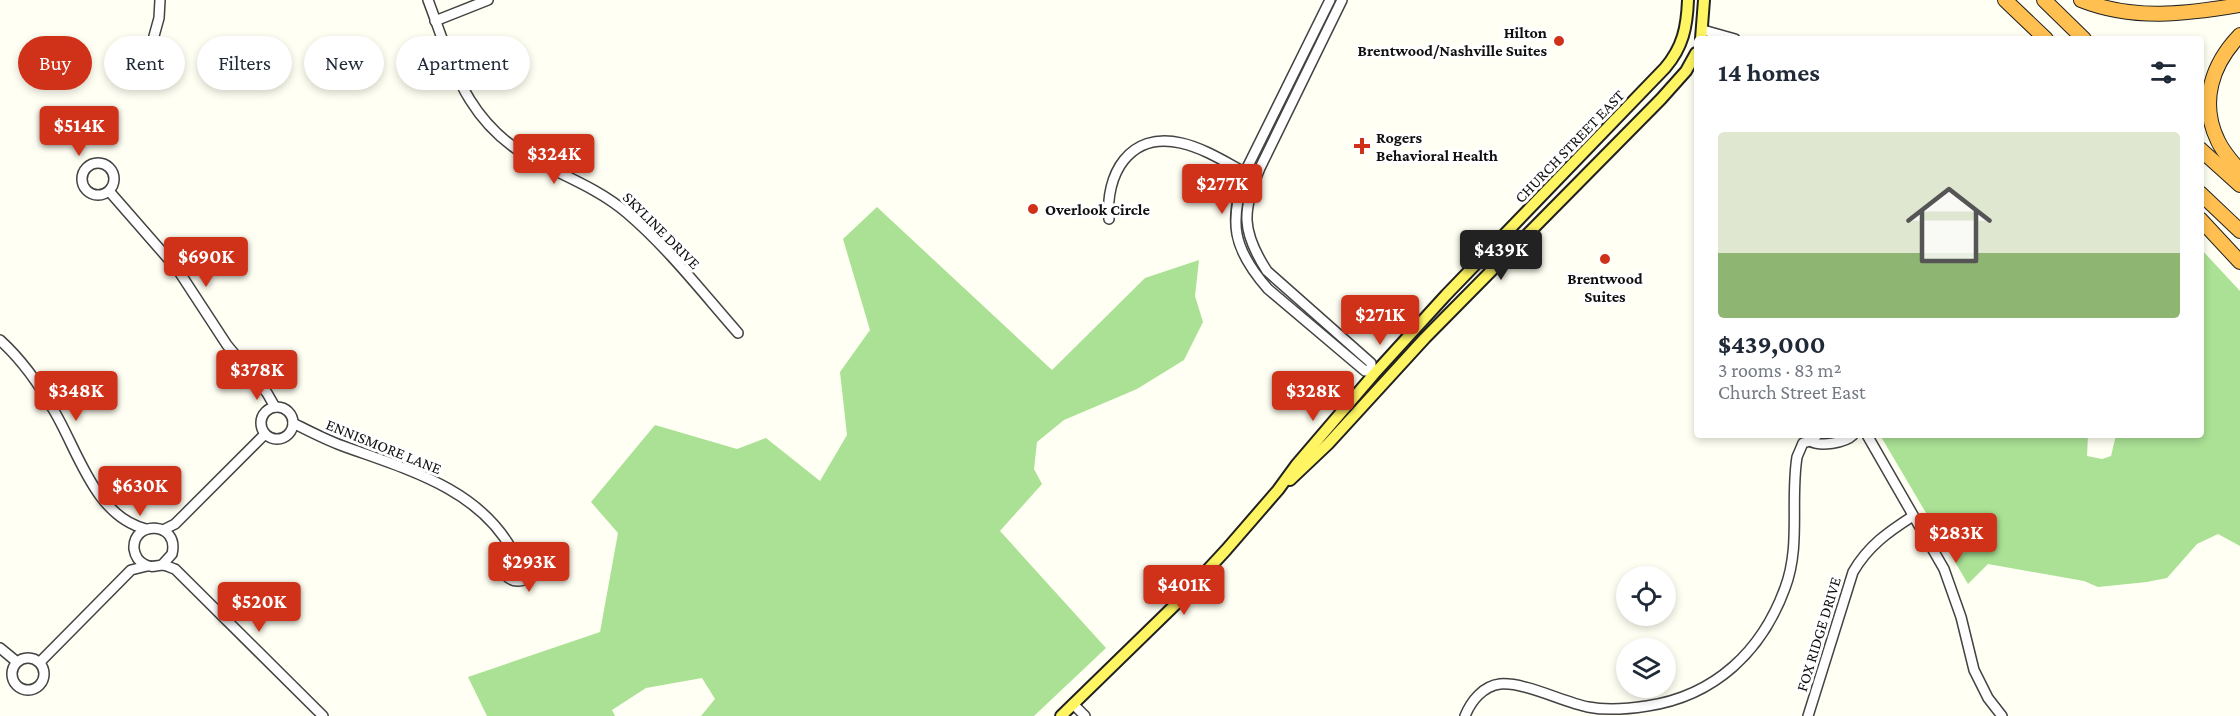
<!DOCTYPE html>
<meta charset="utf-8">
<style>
:root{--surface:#fff;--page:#f6f6f7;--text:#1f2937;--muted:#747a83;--accent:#cf3119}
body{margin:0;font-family:"Crimson Pro",serif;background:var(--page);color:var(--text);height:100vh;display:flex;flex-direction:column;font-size:22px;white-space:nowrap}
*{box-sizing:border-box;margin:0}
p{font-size:20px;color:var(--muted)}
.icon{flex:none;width:33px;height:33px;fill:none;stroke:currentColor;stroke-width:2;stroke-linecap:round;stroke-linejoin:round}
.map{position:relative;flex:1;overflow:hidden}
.panel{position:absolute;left:1694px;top:36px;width:510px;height:402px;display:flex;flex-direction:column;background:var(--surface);border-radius:6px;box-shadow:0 3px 9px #0003}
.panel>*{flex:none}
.guide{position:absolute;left:18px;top:36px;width:570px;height:54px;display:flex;gap:12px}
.fabs{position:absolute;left:1616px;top:566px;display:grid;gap:12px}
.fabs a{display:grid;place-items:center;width:60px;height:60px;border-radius:50%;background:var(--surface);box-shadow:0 3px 9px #0003;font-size:30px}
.price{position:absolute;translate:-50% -51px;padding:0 14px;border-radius:6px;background:var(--accent);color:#fff;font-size:20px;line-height:39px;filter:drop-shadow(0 2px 3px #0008)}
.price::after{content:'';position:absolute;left:50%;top:36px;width:18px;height:14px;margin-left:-9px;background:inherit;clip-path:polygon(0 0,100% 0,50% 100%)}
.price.on{background:#222;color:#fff}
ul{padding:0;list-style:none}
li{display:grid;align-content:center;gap:12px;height:318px;padding:0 24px}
li span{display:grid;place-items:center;height:186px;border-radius:6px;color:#555}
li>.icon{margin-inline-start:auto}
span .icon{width:108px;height:108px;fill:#fffc;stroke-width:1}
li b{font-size:26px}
h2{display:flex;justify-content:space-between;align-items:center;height:72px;padding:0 24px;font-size:26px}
.pill{padding:0 21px;border-radius:27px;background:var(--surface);box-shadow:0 3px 9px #0003;font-size:21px;line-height:54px}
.pill.on{background:var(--accent);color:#fff}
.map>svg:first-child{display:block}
.forest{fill:#aae195}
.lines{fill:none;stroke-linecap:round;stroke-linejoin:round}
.minor-casing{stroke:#434343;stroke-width:12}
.major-casing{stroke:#212121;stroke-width:14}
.highway-casing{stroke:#212121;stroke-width:16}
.minor{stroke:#fff;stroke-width:9}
.major{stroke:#fff563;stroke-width:10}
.highway{stroke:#ffc051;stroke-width:14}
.poi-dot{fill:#cf3119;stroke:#fff;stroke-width:2}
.labels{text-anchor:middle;stroke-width:6;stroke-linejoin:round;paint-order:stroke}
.poi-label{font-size:16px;font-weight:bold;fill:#101010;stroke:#fff;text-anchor:start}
.street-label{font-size:16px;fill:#101010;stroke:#fff}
</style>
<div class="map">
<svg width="2240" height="716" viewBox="0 0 2240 716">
<rect width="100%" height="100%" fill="#fffff3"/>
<g class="forest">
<polygon points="877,207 1052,370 1145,278 1199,260 1195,296 1203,322 1184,360 1137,389 1064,420 1037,442 1034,469 1042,484 1000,531 1106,648 1034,716 701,716 715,699 702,678 646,688 612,710 615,716 487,716 468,677 600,632 618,533 591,502 655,425 737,449 766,438 820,481 847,435 840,372 870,330 843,239"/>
<polygon points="2201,249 2240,291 2240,546 2218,534 2197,544 2167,578 2147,582 2098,587 2084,581 1988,564 1968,584 1880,435 2088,435 2087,456 2102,459 2111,456 2116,435 2200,435"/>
</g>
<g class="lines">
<defs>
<g id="minor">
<path d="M 428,0 C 453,66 465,121 532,159 C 564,176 599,189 627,213 C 668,248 702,292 738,333"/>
<path d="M 1330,0 L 1245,172 C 1229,223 1232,248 1268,289 L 1365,371 L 1371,370"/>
<path d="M 1342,0 L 1260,168 C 1242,211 1241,231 1267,271 L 1371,363 L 1371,370 L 1373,373"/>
<polyline points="435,21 488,0"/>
<polyline points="1703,30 1735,39"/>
<polyline points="154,36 159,18 160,0"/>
<circle cx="98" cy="179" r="16"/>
<polyline points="109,191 178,270 227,345 267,393 275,407"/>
<path d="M 1109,219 C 1105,175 1129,131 1181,143 C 1204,148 1227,163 1248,174"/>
<path d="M 0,340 C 22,360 39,384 53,409 C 78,450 94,516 146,529"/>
<circle cx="277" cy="423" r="16"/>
<path d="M 293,423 C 309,431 326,440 343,446 C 406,469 478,488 512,550"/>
<polyline points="1867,435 1944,569 1961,617 1974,670 1988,698 2002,716"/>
<path d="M 1810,441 C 1820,447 1845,443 1853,435"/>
<polyline points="163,530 175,524 265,434"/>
<circle cx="518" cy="565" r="16"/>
<path d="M 162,565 L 172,554 C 180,521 132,520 134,549 C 135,555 138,561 144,564 C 150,568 155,566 162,565 C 166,565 171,568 175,569 L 323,716"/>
<polyline points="0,648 17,662"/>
<circle cx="28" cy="674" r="16"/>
<polyline points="40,662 131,570 147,566"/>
<polyline points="1073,704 1085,716"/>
<path d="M 1465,716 C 1471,701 1483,686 1500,684 C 1525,682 1563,702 1588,707 C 1608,711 1628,709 1647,706 C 1715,696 1762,651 1785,588 C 1801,546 1790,501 1797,457 L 1803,443 L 1810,441 L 1817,435"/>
<path d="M 1808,716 L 1853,572 C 1868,546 1888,532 1913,516"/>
</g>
<g id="major">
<polyline points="1701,39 1704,0"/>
<polyline points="1290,480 1328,444 1425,338 1661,99 1686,71 1696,53"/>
<path d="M 1061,716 L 1177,603 L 1226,550 L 1278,490 L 1297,464 L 1374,374 L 1446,295 L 1665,68 C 1683,47 1687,27 1688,0"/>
</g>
<g id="highway">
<polyline points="2005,0 2046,39"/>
<polyline points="2044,0 2084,39"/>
<path d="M 2081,0 C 2134,21 2186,14 2240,5"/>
<path d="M 2240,35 C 2212,64 2199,102 2218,141 C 2223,152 2232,162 2240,171"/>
<polyline points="2200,149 2240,185"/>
<polyline points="2200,193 2240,231"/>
<polyline points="2200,219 2240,262"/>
</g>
</defs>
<use href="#minor" class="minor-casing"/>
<use href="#major" class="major-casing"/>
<use href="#highway" class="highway-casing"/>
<use href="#minor" class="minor"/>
<use href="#major" class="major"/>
<use href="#highway" class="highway"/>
</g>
<g class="poi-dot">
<circle cx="1559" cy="41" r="6"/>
<path d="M1359 137h6v6h6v6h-6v6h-6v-6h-6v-6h6z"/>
<circle cx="1033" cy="209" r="6"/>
<circle cx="1605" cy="259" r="6"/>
</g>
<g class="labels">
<g class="poi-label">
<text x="1547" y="38" text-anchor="end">Hilton<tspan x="1547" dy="18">Brentwood/Nashville Suites</tspan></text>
<text x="1376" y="143">Rogers<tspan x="1376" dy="18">Behavioral Health</tspan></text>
<text x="1045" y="215">Overlook Circle</text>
<text x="1605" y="284" text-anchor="middle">Brentwood<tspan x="1605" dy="18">Suites</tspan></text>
</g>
<g class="street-label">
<text transform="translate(1569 146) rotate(-46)" y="6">CHURCH STREET EAST</text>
<text transform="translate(662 230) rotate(45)" y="6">SKYLINE DRIVE</text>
<text transform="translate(384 446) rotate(22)" y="6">ENNISMORE LANE</text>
<text transform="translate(1818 634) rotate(-73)" y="6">FOX RIDGE DRIVE</text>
</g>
</g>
</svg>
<div class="fabs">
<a><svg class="icon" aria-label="locate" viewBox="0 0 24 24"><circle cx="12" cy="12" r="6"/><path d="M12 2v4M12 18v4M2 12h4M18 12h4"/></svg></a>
<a><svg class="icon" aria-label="layers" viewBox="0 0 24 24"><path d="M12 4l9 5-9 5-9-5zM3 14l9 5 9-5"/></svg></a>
</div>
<b class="price" style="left:79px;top:157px">$514K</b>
<b class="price" style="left:554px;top:185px">$324K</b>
<b class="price" style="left:1222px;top:215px">$277K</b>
<b class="price on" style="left:1501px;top:281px">$439K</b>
<b class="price" style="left:206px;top:288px">$690K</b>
<b class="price" style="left:1380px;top:346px">$271K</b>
<b class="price" style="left:257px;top:401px">$378K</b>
<b class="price" style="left:76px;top:422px">$348K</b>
<b class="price" style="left:1313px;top:422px">$328K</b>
<b class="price" style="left:140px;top:517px">$630K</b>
<b class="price" style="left:1956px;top:564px">$283K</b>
<b class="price" style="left:529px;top:593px">$293K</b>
<b class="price" style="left:1184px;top:616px">$401K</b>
<b class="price" style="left:259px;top:633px">$520K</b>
<div class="guide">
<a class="pill on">Buy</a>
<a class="pill">Rent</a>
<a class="pill">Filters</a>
<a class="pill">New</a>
<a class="pill">Apartment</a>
</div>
<section class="panel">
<h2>14 homes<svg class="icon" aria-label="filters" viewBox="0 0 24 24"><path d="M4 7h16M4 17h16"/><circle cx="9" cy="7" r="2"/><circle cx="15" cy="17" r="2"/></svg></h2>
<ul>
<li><span style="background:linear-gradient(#dfe7d0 65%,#8fb573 0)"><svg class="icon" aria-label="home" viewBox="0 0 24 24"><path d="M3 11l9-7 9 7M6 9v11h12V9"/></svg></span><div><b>$439,000</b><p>3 rooms · 83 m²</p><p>Church Street East</p></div></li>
</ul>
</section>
</div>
